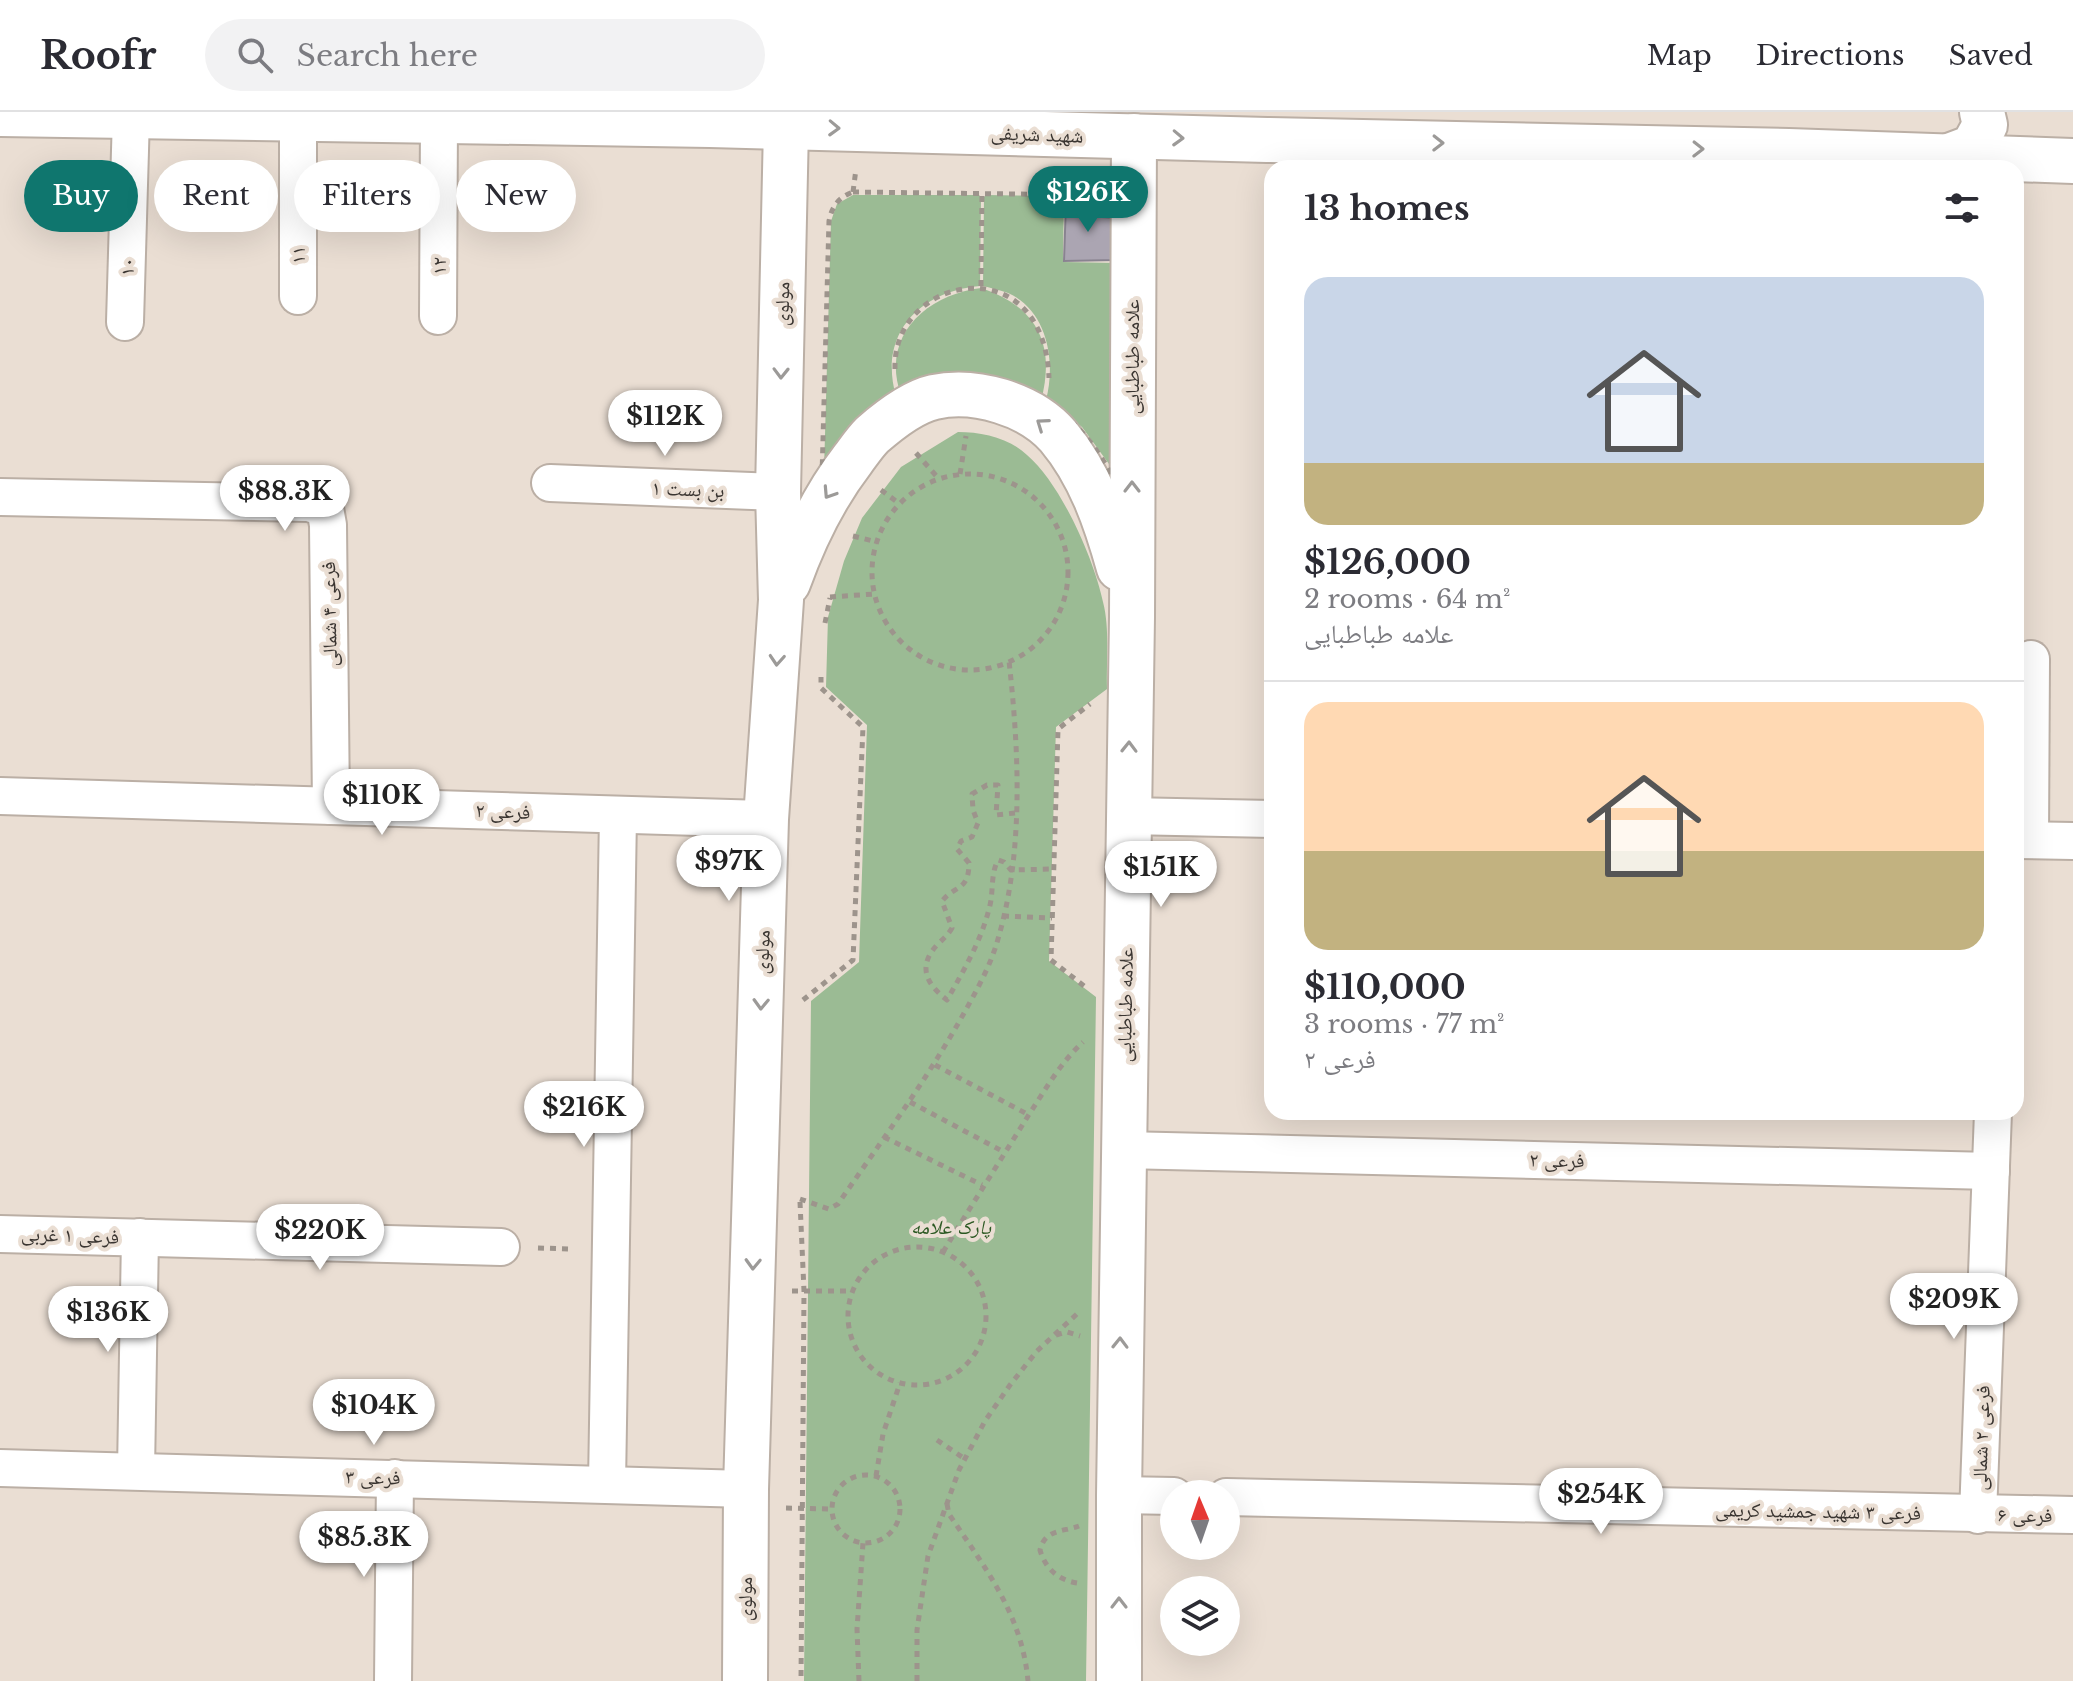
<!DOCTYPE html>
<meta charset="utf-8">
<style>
:root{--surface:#fff;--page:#f2f2f3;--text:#2b2b33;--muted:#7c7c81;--line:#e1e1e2;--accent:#0f766e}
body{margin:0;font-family:"Libre Baskerville","Noto Naskh Arabic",serif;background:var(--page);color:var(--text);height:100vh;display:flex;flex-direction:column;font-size:30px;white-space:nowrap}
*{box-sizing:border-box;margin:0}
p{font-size:26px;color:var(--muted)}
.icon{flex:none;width:44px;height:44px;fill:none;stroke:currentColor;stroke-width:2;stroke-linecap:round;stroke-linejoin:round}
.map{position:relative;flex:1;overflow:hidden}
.side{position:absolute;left:1264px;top:48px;width:760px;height:960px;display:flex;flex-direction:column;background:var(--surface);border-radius:24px;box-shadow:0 8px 32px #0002}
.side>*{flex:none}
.top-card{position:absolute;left:24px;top:48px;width:760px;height:72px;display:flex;gap:16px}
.needle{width:52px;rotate:358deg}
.controls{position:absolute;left:1160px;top:1368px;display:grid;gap:16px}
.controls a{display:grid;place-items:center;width:80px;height:80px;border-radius:50%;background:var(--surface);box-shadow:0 8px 32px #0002;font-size:40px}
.price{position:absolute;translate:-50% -68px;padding:0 18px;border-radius:28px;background:#fff;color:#222;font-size:26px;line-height:52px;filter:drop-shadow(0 2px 4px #0008)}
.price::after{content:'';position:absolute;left:50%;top:48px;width:24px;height:18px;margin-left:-12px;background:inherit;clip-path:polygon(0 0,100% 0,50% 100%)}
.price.active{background:var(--accent);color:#fff}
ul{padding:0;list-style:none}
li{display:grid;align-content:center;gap:16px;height:424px;padding:0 40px}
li+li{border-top:2px solid var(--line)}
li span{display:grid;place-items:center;height:248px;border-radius:24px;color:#555}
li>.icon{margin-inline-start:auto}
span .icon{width:144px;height:144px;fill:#fffc;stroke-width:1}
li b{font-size:34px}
h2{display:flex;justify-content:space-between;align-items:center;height:96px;padding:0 40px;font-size:34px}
.chip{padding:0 28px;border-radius:36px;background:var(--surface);box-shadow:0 8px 32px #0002;font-size:28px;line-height:72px}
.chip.active{background:var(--accent);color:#fff}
header{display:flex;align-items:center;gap:48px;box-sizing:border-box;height:112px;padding:0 40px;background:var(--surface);border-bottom:2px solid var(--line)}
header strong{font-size:38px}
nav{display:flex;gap:44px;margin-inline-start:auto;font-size:28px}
.search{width:560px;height:72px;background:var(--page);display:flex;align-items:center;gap:20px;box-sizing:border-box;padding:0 28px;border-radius:44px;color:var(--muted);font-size:30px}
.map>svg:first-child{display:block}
.green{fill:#9bbb94}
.building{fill:#aba5b2;stroke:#898390;stroke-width:2}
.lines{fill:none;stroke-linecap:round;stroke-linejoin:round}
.minor-casing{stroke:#bbafa5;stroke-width:40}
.tertiary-casing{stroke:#bbafa5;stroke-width:48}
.secondary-casing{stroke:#bbafa5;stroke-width:48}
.path{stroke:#9d948c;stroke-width:5;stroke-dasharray:6 6;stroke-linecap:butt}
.minor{stroke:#fff;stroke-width:36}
.tertiary{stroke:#fff;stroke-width:44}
.secondary{stroke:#fff;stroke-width:44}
.oneway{stroke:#9c9a98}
.labels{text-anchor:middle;stroke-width:8;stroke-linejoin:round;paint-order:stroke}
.street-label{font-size:20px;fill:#3a3531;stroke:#eaded3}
.park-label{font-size:20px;font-style:italic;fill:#2b5822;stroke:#eaded3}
</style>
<header>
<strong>Roofr</strong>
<div class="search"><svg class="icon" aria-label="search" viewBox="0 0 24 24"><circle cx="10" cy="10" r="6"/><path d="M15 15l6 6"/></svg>Search here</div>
<nav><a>Map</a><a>Directions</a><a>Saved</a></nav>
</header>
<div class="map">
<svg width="2073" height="1569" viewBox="0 0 2073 1569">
<rect width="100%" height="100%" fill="#eaded3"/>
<g class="green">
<path d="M 853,83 L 979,83 L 981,85 L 980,174 C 920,179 878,222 896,284 L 824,359 L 831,109 L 837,92 Z"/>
<path d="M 986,83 L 1064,84 L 1063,150 L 1117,151 L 1109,352 L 1082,315 L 1046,288 C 1056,250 1048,199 1008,181 C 1000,178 991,176 983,174 L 984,85 Z"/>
<path d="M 981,176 C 1037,195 1056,232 1041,289 L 901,283 C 880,224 926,183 981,176 Z"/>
<path d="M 958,320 C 982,320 1009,326 1027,343 C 1061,372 1094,447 1103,490 C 1110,517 1106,549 1107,577 L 1056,615 L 1049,849 L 1096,885 L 1086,1569 L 804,1569 L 811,889 L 859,850 L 867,613 L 826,575 L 828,505 L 844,449 L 862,406 L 901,355 Z"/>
</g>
<polygon class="building" points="1066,90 1088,90 1102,105 1115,106 1116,148 1064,149"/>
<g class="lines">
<defs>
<g id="minor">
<polyline points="298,6 298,184"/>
<polyline points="438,204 439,8"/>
<polyline points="125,210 131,4"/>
<polyline points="550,371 778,380"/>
<polyline points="0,385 309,391 325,396 328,413 331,694"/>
<polyline points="0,684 766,707"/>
<polyline points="1128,704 1272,707"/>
<polyline points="2016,728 2073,729"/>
<polyline points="2030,728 2031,547"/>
<polyline points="1123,1038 1991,1059"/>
<polyline points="0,1122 501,1135"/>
<polyline points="0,1356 746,1377"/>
<polyline points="136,1359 140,1125"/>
<polyline points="607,1372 618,703"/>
<polyline points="1119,1383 1174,1384"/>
<polyline points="1226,1385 2073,1403"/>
<polyline points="1978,1403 1993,1000"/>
<polyline points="393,1569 395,1366"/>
</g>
<g id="tertiary">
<path d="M 788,471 C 804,426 823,386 853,347 C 859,339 865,330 872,323 C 888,309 912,290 934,285 C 975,276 1030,292 1058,324 C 1090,362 1106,409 1119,456"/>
<polyline points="745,1569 746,1377 766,707 781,488 778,380 786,15"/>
<polyline points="1119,1569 1119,1383 1132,505 1134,24"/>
</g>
<g id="secondary">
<polyline points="0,2 710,13 1267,28 1789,39 2073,49"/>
<polyline points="1949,44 1973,35 1985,13 1982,0"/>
</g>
</defs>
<use href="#minor" class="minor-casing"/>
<use href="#tertiary" class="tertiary-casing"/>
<use href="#secondary" class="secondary-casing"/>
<g class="path">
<path d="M 853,80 L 1096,83 L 1114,95 L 1121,115 L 1113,365 C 1103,347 1092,330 1077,315 C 1025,264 943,255 883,295 C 857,312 839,338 822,364 L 829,109 C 832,94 839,85 853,80 Z"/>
<polyline points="853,80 856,57"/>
<polyline points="981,174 982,81"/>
<path d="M 895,257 C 892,163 1044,133 1049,266"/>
<polyline points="916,341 939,367"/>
<polyline points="960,362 966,324"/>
<circle cx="970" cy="460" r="98"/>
<polyline points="881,378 900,392"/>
<polyline points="853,424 877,430"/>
<polyline points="830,485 874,482"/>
<polyline points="825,511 830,486"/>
<path d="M 1015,701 L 996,703 L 998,673 L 987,673 L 972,682 L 973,698 L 978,711 L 972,725 L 961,729 L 957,737 L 969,751 C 969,779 955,773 942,789 L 952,816 C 948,823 944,826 939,831 C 917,853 925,871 947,888 C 964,858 981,829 989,797 C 994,781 990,763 998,748 L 1004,750 L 1011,758 L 1054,757"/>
<polyline points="1003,804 1052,806"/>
<polyline points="1084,874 1051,848 1058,617 1090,592"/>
<polyline points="803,888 853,848 863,615 821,576 821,565"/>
<polyline points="935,953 1029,1003"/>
<polyline points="910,990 1004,1040"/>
<polyline points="884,1025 982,1073"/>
<path d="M 800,1087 L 829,1097 L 838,1092 C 880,1031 923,973 959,910 C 974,883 990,856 998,827 C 1024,739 1019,639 1009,549"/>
<polyline points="800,1090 804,1179 801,1569"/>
<circle cx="917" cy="1204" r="69"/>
<polyline points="538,1136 572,1137"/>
<path d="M 943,1140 C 971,1094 1000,1049 1028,1004 C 1045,978 1061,950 1083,930"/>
<polyline points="792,1179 851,1179"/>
<polyline points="1056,1223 1067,1220 1080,1224"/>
<polyline points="937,1328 965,1347"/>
<circle cx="866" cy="1397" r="34"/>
<polyline points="876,1364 883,1322 900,1271"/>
<path d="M 947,1392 L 949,1402 C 985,1456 1022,1502 1028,1569"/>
<polyline points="786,1396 833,1397"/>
<path d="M 1077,1471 C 1058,1468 1045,1456 1040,1438 C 1045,1417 1063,1420 1079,1414"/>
<polyline points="859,1569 857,1517 863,1431"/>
<polyline points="917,1569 917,1518 928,1444 959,1358 985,1309 1010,1273 1037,1239 1079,1200"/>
</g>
<use href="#minor" class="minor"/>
<use href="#tertiary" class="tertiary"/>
<use href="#secondary" class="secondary"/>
</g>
<defs><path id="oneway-chevron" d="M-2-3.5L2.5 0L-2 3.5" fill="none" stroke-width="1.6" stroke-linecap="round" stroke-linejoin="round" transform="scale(2)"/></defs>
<g class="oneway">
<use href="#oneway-chevron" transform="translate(834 16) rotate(2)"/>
<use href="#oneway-chevron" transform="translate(1178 26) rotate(2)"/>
<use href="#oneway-chevron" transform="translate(1438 31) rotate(1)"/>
<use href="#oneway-chevron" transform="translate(1698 37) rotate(1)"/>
<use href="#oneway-chevron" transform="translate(781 261) rotate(91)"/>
<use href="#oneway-chevron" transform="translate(1042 312) rotate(-145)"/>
<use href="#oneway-chevron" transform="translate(1132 375) rotate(-90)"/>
<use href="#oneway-chevron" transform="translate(829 381) rotate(123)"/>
<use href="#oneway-chevron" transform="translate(777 548) rotate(94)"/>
<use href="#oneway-chevron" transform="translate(1129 635) rotate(-89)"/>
<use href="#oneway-chevron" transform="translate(761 892) rotate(92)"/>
<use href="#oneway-chevron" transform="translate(753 1152) rotate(92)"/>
<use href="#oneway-chevron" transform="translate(1120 1231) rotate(-89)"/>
<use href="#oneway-chevron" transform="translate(1119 1491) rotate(-90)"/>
</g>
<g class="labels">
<g class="street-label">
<text transform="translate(1037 22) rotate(2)" y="7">شهید شریفی</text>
<text transform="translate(298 143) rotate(-90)" y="7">۱۱</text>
<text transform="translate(439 154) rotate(-90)" y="7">۱۲</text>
<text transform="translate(127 155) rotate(-88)" y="7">۱۰</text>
<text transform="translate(782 192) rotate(-89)" y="7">مولوی</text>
<text transform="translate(1132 245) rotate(-90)" y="7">علامه طباطبایی</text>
<text transform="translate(688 377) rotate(2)" y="7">بن بست ۱</text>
<text transform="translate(329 502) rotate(-91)" y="7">فرعی ۴ شمالی</text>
<text transform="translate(503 699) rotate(2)" y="7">فرعی ۲</text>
<text transform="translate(762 840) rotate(-88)" y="7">مولوی</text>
<text transform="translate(1125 893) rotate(-89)" y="7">علامه طباطبایی</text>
<text transform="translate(1557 1048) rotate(1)" y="7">فرعی ۲</text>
<text transform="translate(70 1123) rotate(2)" y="7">فرعی ۱ غربی</text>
<text transform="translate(1981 1326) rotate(-88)" y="7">فرعی ۲ شمالی</text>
<text transform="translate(373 1365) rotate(1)" y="7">فرعی ۳</text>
<text transform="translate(1818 1399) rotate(1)" y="7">فرعی ۳ شهید جمشید کریمی</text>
<text x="2025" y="1410">فرعی ۶</text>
<text transform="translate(745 1487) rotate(-90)" y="7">مولوی</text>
</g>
<g class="park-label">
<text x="951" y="1122">پارک علامه</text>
</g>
</g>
</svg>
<div class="controls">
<a><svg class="needle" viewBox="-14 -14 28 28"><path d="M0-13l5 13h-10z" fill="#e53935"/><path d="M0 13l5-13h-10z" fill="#7c7c81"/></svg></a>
<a><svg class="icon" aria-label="layers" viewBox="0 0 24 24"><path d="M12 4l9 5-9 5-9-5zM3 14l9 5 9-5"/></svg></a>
</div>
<b class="price active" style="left:1088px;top:122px">$126K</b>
<b class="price" style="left:665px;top:346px">$112K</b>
<b class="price" style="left:285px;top:421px">$88.3K</b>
<b class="price" style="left:382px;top:725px">$110K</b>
<b class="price" style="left:729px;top:791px">$97K</b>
<b class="price" style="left:1161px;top:797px">$151K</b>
<b class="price" style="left:584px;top:1037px">$216K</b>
<b class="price" style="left:320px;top:1160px">$220K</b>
<b class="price" style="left:1954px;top:1229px">$209K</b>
<b class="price" style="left:108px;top:1242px">$136K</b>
<b class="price" style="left:374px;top:1335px">$104K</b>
<b class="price" style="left:1601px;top:1424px">$254K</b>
<b class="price" style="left:364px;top:1467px">$85.3K</b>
<div class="top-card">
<a class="chip active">Buy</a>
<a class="chip">Rent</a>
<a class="chip">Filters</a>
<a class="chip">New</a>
</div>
<section class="side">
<h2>13 homes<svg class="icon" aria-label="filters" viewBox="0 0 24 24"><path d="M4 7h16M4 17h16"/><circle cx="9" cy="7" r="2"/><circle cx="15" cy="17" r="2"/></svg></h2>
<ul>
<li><span style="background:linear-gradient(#c9d6e8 75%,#c2b280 0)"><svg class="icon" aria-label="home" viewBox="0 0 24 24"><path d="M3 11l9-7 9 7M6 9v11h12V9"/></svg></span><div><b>$126,000</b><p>2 rooms · 64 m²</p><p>علامه طباطبایی</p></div></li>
<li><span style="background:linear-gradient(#ffd9b3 60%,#c2b280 0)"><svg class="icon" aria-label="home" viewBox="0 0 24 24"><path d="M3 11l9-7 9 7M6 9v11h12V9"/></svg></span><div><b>$110,000</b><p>3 rooms · 77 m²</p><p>فرعی ۲</p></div></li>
</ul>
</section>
</div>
